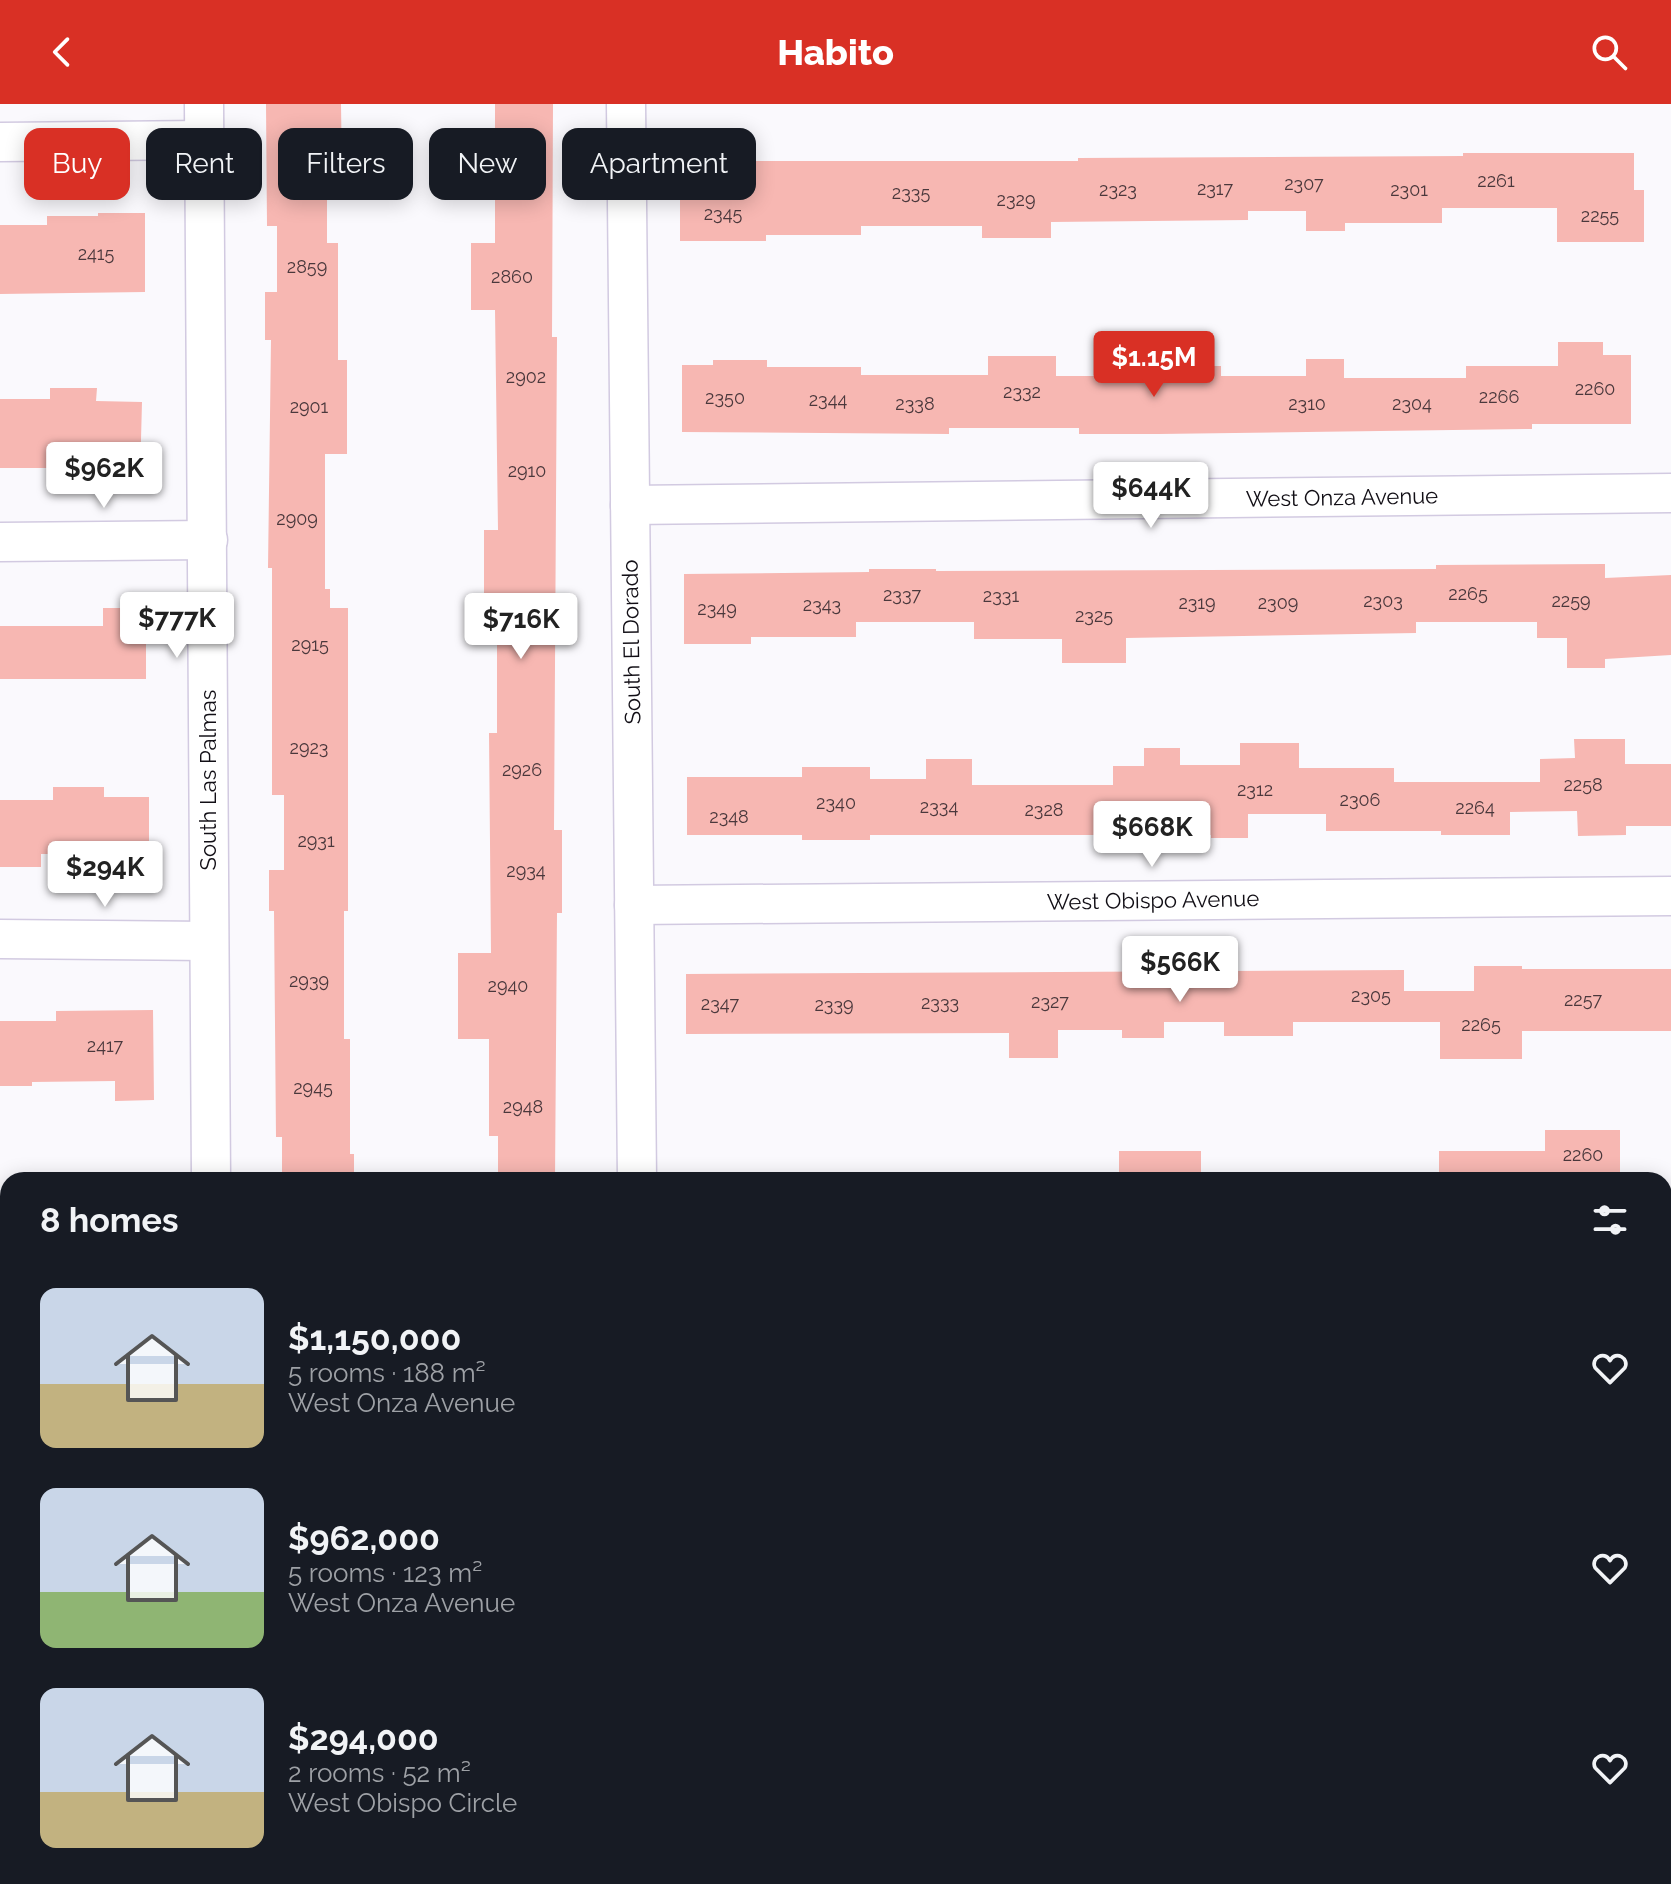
<!DOCTYPE html>
<meta charset="utf-8">
<style>
:root{--surface:#171b24;--page:#242831;--text:#f1f3f6;--muted:#9ea1a6;--accent:#d93025}
body{margin:0;font-family:Raleway,sans-serif;background:var(--page);color:var(--text);height:100vh;display:flex;flex-direction:column;font-size:30px;white-space:nowrap}
*{box-sizing:border-box;margin:0}
p{font-size:26px;color:var(--muted)}
.icon{flex:none;width:44px;height:44px;fill:none;stroke:currentColor;stroke-width:2;stroke-linecap:round;stroke-linejoin:round}
.map{position:relative;flex:1;overflow:hidden}
.sheet{position:absolute;left:0px;top:1068px;width:1672px;height:712px;display:flex;flex-direction:column;background:var(--surface);border-radius:24px 24px 0 0;box-shadow:0 4px 20px #0003}
.sheet>*{flex:none}
.guide{position:absolute;left:24px;top:24px;width:800px;height:72px;display:flex;gap:16px}
.price{position:absolute;translate:-50% -68px;padding:0 18px;border-radius:8px;background:#fff;color:#222;font-size:26px;line-height:52px;filter:drop-shadow(0 2px 4px #0008)}
.price::after{content:'';position:absolute;left:50%;top:48px;width:24px;height:18px;margin-left:-12px;background:inherit;clip-path:polygon(0 0,100% 0,50% 100%)}
.price.active{background:var(--accent);color:#fff}
ul{padding:0;list-style:none}
li{display:flex;align-items:center;gap:24px;height:200px;padding:0 40px}
li span{display:grid;place-items:center;flex:none;width:224px;height:160px;border-radius:16px;color:#555}
li>.icon{margin-inline-start:auto}
span .icon{width:96px;height:96px;fill:#fffc;stroke-width:1}
li b{font-size:34px}
h2{display:flex;justify-content:space-between;align-items:center;height:96px;padding:0 40px;font-size:34px}
.pill{padding:0 28px;border-radius:16px;background:var(--surface);box-shadow:0 4px 20px #0003;font-size:28px;line-height:72px}
.pill.active{background:var(--accent);color:#fff}
header{display:flex;justify-content:space-between;align-items:center;height:104px;padding:0 40px;background:var(--accent);color:#fff;font-size:36px;font-weight:800}
.map>svg:first-child{display:block}
.building{fill:#f7b7b2}
.lines{fill:none;stroke-linecap:round;stroke-linejoin:round}
.minor-casing{stroke:#d2cae1;stroke-width:41}
.minor{stroke:#fff;stroke-width:38}
.labels{text-anchor:middle;stroke-width:7;stroke-linejoin:round;paint-order:stroke}
.number-label{font-size:18px;fill:#4a383c}
.street-label{font-size:22px;fill:#110e15;stroke:#fff}
</style>
<header><svg class="icon" aria-label="back" viewBox="0 0 24 24"><path d="M15 5l-7 7 7 7"/></svg>Habito<svg class="icon" aria-label="search" viewBox="0 0 24 24"><circle cx="10" cy="10" r="6"/><path d="M15 15l6 6"/></svg></header>
<div class="map">
<svg width="1671" height="1780" viewBox="0 0 1671 1780">
<rect width="100%" height="100%" fill="#faf9fd"/>
<g class="building">
<polygon points="266,0 341,0 342,74 327,74 327,139 338,139 338,256 347,256 347,350 325,350 325,485 330,485 330,504 348,504 348,807 344,807 344,935 350,935 350,1050 354,1050 354,1076 282,1076 282,1033 276,1033 274,807 269,807 269,766 284,766 284,691 272,691 272,464 268,464 271,236 265,236 265,188 277,188 277,122 267,122"/>
<polygon points="495,0 553,0 552,233 557,233 554,726 562,726 562,809 557,809 555,1076 498,1076 498,1032 489,1032 489,935 458,935 458,849 491,849 489,629 497,629 497,508 484,508 484,426 498,426 495,206 471,206 471,139 495,139"/>
<polygon points="1463,49 1634,49 1634,86 1644,86 1644,138 1557,138 1557,104 1442,104 1442,119 1345,119 1345,127 1306,127 1306,107 1248,107 1248,116 1051,118 1051,134 982,134 982,122 861,122 861,131 766,131 766,137 680,137 680,82 716,82 716,57 1078,57 1078,54 1463,52"/>
<polygon points="98,109 145,109 145,188 0,190 0,121 47,121 47,112 98,112"/>
<polygon points="1558,238 1603,238 1603,251 1631,251 1631,320 1532,320 1532,325 1159,330 1079,330 1079,324 949,324 949,330 682,328 682,261 713,261 713,256 767,256 767,263 861,263 861,271 988,271 988,252 1056,252 1056,272 1185,272 1185,262 1221,262 1221,272 1306,272 1306,255 1344,255 1344,274 1466,274 1466,262 1558,262"/>
<polygon points="50,284 97,284 96,297 142,298 140,373 48,371 48,364 0,364 0,295 50,295"/>
<polygon points="1605,460 1605,474 1671,471 1671,551 1605,555 1605,564 1567,564 1567,534 1537,534 1537,518 1416,518 1416,529 1126,534 1126,559 1062,559 1062,535 974,535 974,518 856,518 856,533 751,533 751,540 684,540 684,470 869,468 869,465 936,465 936,467 1436,465 1436,461"/>
<polygon points="103,504 146,504 146,575 0,575 0,522 103,522"/>
<polygon points="1574,635 1625,635 1625,660 1671,660 1671,722 1626,722 1626,731 1578,732 1577,707 1510,708 1510,731 1441,731 1441,727 1326,727 1326,710 1248,710 1248,734 1211,734 1211,731 870,731 870,736 802,736 802,731 687,731 687,673 802,673 802,663 870,663 870,675 926,675 926,655 972,655 972,681 1113,681 1113,662 1144,662 1144,644 1180,644 1180,661 1240,661 1240,639 1299,639 1299,664 1394,664 1394,678 1540,678 1540,655 1575,654"/>
<polygon points="53,683 104,683 104,693 149,693 149,766 112,766 112,750 41,750 41,763 0,763 0,696 53,696"/>
<polygon points="1474,862 1522,862 1522,865 1671,865 1671,927 1522,927 1522,955 1440,955 1440,918 1293,918 1293,932 1224,932 1224,918 1164,918 1164,934 1122,934 1122,926 1058,926 1058,954 1009,954 1009,929 686,930 686,870 1404,866 1404,887 1474,887"/>
<polygon points="153,906 154,996 115,997 115,977 32,978 32,982 0,982 0,917 56,917 56,907"/>
<polygon points="1545,1026 1620,1026 1620,1076 1439,1076 1439,1047 1545,1047"/>
<rect x="1119" y="1047" width="82" height="29"/>
</g>
<g class="lines">
<defs>
<g id="minor">
<polyline points="204,0 211,1076"/>
<polyline points="626,0 637,1076"/>
<polyline points="0,38 204,36"/>
<polyline points="630,401 1671,389"/>
<polyline points="0,438 208,436"/>
<polyline points="634,801 1671,792"/>
<polyline points="0,835 208,837"/>
<polyline points="1664,1185 1671,1185"/>
<polyline points="0,1229 8,1229"/>
<polyline points="0,1623 8,1623"/>
<polyline points="215,1772 215,1780"/>
<polyline points="644,1772 644,1780"/>
<polyline points="1525,1772 1529,1780"/>
</g>
</defs>
<use href="#minor" class="minor-casing"/>
<use href="#minor" class="minor"/>
</g>
<g class="labels">
<g class="number-label">
<text x="1496" y="83">2261</text>
<text x="1304" y="86">2307</text>
<text x="1215" y="91">2317</text>
<text x="1118" y="92">2323</text>
<text x="1409" y="92">2301</text>
<text x="911" y="95">2335</text>
<text x="1016" y="102">2329</text>
<text x="723" y="116">2345</text>
<text x="1600" y="118">2255</text>
<text x="96" y="156">2415</text>
<text x="307" y="169">2859</text>
<text x="512" y="179">2860</text>
<text x="526" y="279">2902</text>
<text x="1595" y="291">2260</text>
<text x="1022" y="294">2332</text>
<text x="1499" y="299">2266</text>
<text x="725" y="300">2350</text>
<text x="828" y="302">2344</text>
<text x="915" y="306">2338</text>
<text x="1307" y="306">2310</text>
<text x="1412" y="306">2304</text>
<text x="309" y="309">2901</text>
<text x="527" y="373">2910</text>
<text x="297" y="421">2909</text>
<text x="1468" y="496">2265</text>
<text x="902" y="497">2337</text>
<text x="1001" y="498">2331</text>
<text x="1383" y="503">2303</text>
<text x="1571" y="503">2259</text>
<text x="1197" y="505">2319</text>
<text x="1278" y="505">2309</text>
<text x="822" y="507">2343</text>
<text x="717" y="511">2349</text>
<text x="1094" y="518">2325</text>
<text x="310" y="547">2915</text>
<text x="309" y="650">2923</text>
<text x="522" y="672">2926</text>
<text x="1583" y="687">2258</text>
<text x="1255" y="692">2312</text>
<text x="1360" y="702">2306</text>
<text x="836" y="705">2340</text>
<text x="939" y="709">2334</text>
<text x="1475" y="710">2264</text>
<text x="1044" y="712">2328</text>
<text x="729" y="719">2348</text>
<text x="316" y="743">2931</text>
<text x="526" y="773">2934</text>
<text x="309" y="883">2939</text>
<text x="508" y="888">2940</text>
<text x="1371" y="898">2305</text>
<text x="1583" y="902">2257</text>
<text x="1050" y="904">2327</text>
<text x="940" y="905">2333</text>
<text x="720" y="906">2347</text>
<text x="834" y="907">2339</text>
<text x="1481" y="927">2265</text>
<text x="105" y="948">2417</text>
<text x="313" y="990">2945</text>
<text x="523" y="1009">2948</text>
<text x="1583" y="1057">2260</text>
</g>
<g class="street-label">
<text transform="translate(1342 393) rotate(-1)" y="8">West Onza Avenue</text>
<text transform="translate(631 538) rotate(-91)" y="8">South El Dorado</text>
<text transform="translate(208 676) rotate(-90)" y="8">South Las Palmas</text>
<text transform="translate(1153 796) rotate(-1)" y="8">West Obispo Avenue</text>
</g>
</g>
</svg>
<b class="price active" style="left:1154px;top:295px">$1.15M</b>
<b class="price" style="left:104px;top:406px">$962K</b>
<b class="price" style="left:1151px;top:426px">$644K</b>
<b class="price" style="left:177px;top:556px">$777K</b>
<b class="price" style="left:521px;top:557px">$716K</b>
<b class="price" style="left:1152px;top:765px">$668K</b>
<b class="price" style="left:105px;top:805px">$294K</b>
<b class="price" style="left:1180px;top:900px">$566K</b>
<div class="guide">
<a class="pill active">Buy</a>
<a class="pill">Rent</a>
<a class="pill">Filters</a>
<a class="pill">New</a>
<a class="pill">Apartment</a>
</div>
<section class="sheet">
<h2>8 homes<svg class="icon" aria-label="filters" viewBox="0 0 24 24"><path d="M4 7h16M4 17h16"/><circle cx="9" cy="7" r="2"/><circle cx="15" cy="17" r="2"/></svg></h2>
<ul>
<li><span style="background:linear-gradient(#c9d6e8 60%,#c2b280 0)"><svg class="icon" aria-label="home" viewBox="0 0 24 24"><path d="M3 11l9-7 9 7M6 9v11h12V9"/></svg></span><div><b>$1,150,000</b><p>5 rooms · 188 m²</p><p>West Onza Avenue</p></div><svg class="icon" aria-label="heart" viewBox="0 0 24 24"><path d="M12 20l-8-8c-3-5 5-10 8-4 3-6 11-1 8 4z"/></svg></li>
<li><span style="background:linear-gradient(#c9d6e8 65%,#8fb573 0)"><svg class="icon" aria-label="home" viewBox="0 0 24 24"><path d="M3 11l9-7 9 7M6 9v11h12V9"/></svg></span><div><b>$962,000</b><p>5 rooms · 123 m²</p><p>West Onza Avenue</p></div><svg class="icon" aria-label="heart" viewBox="0 0 24 24"><path d="M12 20l-8-8c-3-5 5-10 8-4 3-6 11-1 8 4z"/></svg></li>
<li><span style="background:linear-gradient(#c9d6e8 65%,#c2b280 0)"><svg class="icon" aria-label="home" viewBox="0 0 24 24"><path d="M3 11l9-7 9 7M6 9v11h12V9"/></svg></span><div><b>$294,000</b><p>2 rooms · 52 m²</p><p>West Obispo Circle</p></div><svg class="icon" aria-label="heart" viewBox="0 0 24 24"><path d="M12 20l-8-8c-3-5 5-10 8-4 3-6 11-1 8 4z"/></svg></li>
</ul>
</section>
</div>
